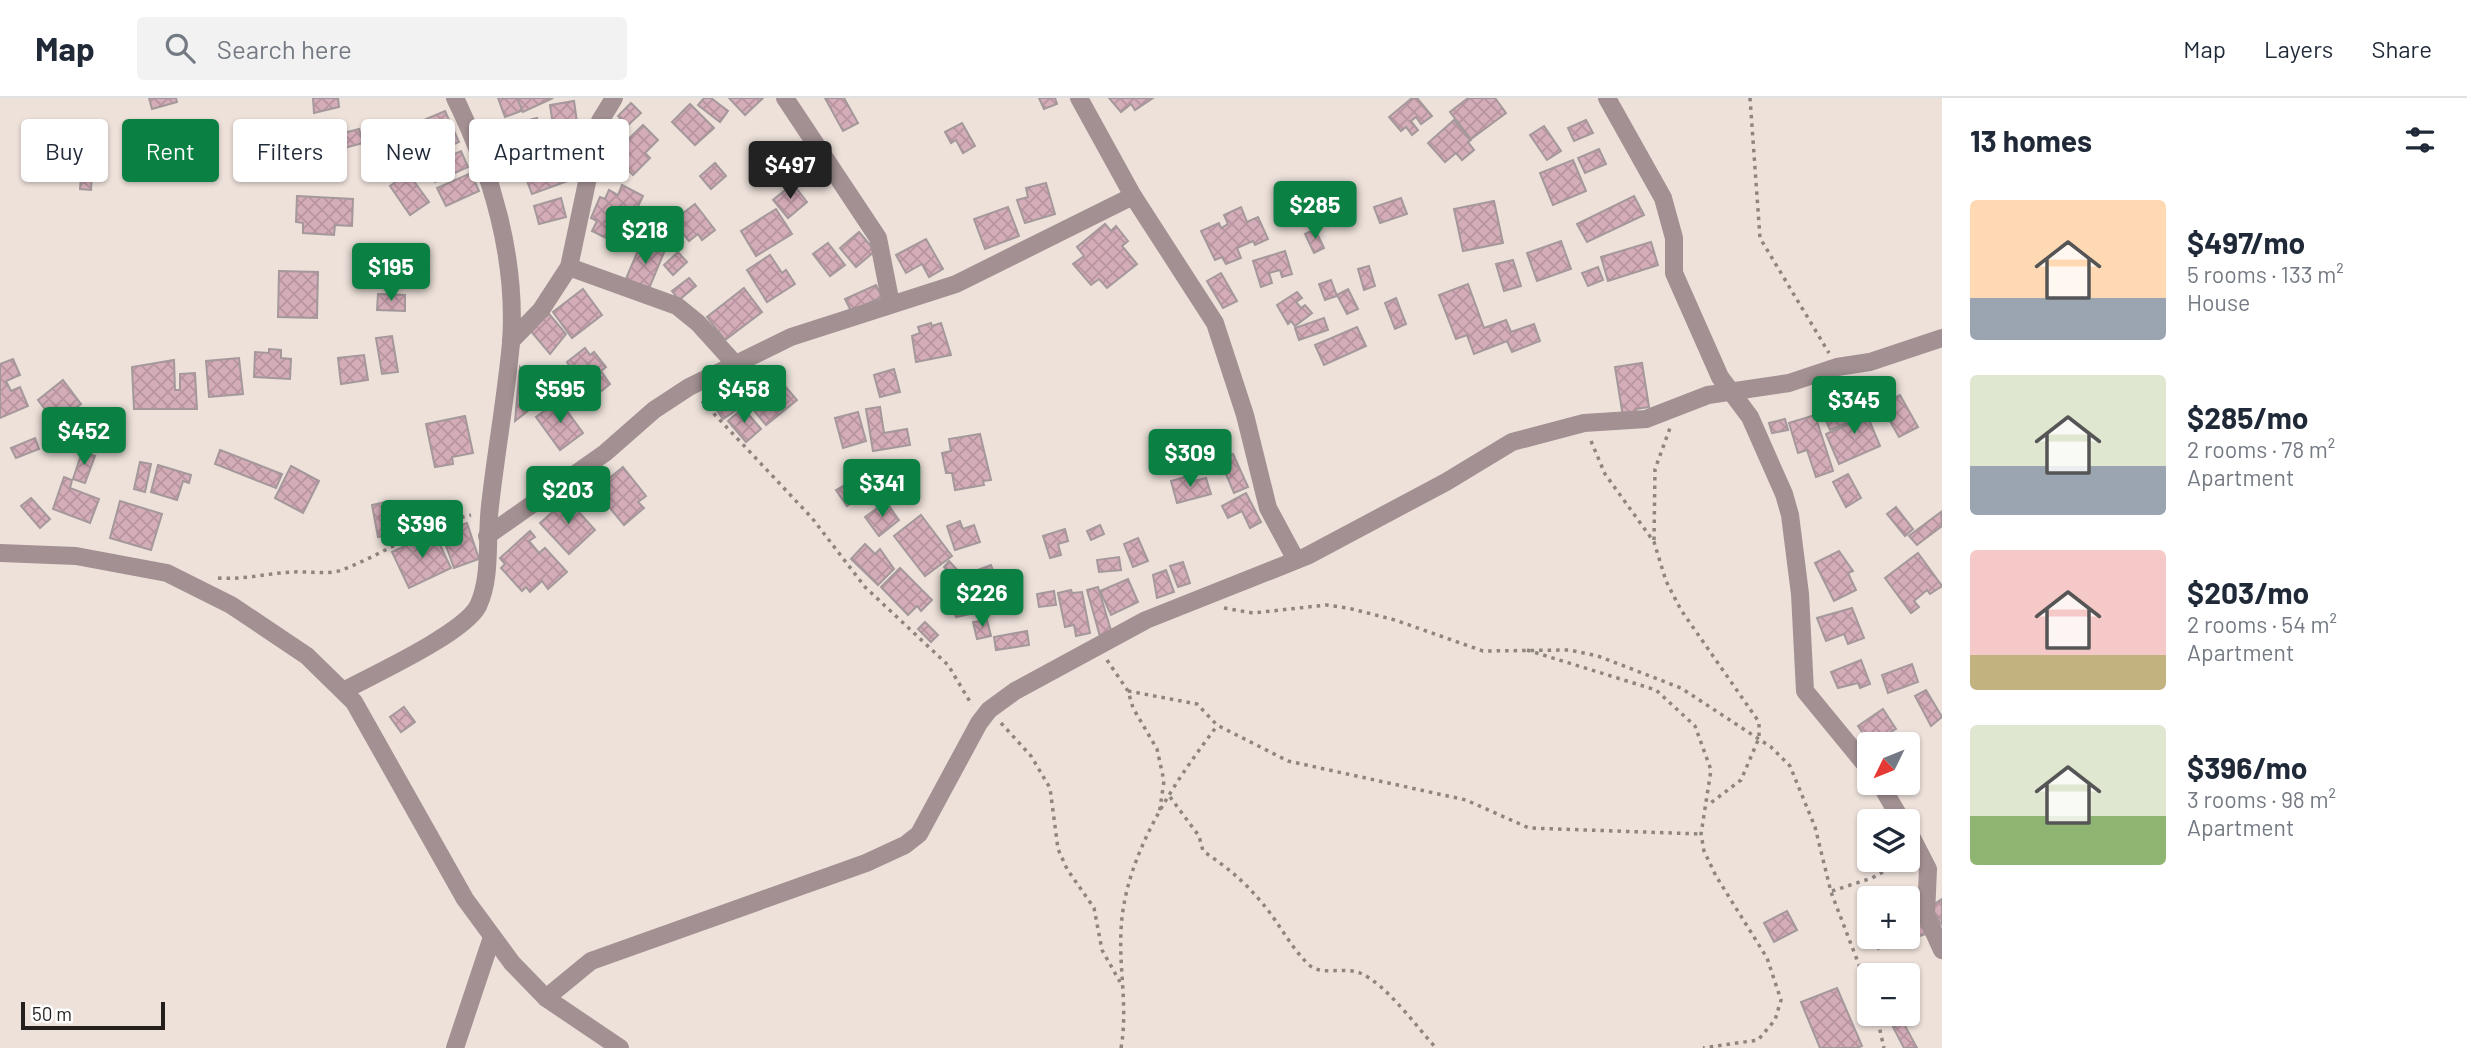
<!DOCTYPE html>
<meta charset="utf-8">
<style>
:root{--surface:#fff;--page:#f2f2f3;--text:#1f2937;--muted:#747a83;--line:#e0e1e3;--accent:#0b8043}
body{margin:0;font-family:Barlow,sans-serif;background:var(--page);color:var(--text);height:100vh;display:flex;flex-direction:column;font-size:26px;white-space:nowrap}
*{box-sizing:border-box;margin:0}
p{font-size:23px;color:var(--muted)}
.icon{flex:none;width:38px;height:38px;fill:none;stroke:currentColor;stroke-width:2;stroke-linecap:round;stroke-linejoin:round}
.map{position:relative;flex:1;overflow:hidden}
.drawer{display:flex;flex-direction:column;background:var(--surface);width:525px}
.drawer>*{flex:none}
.top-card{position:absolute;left:21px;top:21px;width:665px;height:63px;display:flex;gap:14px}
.needle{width:46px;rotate:227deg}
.buttons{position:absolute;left:1857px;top:634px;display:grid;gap:14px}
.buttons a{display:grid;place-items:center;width:63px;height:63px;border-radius:7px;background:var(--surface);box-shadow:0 2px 5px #0004;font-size:35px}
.scale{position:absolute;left:21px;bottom:18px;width:144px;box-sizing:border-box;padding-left:7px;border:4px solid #241f1d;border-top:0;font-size:19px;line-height:24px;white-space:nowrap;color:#241f1d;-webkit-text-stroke:5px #fff;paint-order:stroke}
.price{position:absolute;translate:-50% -60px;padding:0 16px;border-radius:7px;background:var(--accent);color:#fff;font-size:23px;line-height:46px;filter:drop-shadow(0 2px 4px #0008)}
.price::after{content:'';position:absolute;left:50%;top:42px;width:21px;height:16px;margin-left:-10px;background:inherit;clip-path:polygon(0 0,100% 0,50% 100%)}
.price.current{background:#222;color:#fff}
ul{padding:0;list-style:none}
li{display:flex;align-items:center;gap:21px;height:175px;padding:0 28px}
li span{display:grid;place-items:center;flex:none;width:196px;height:140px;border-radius:7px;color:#555}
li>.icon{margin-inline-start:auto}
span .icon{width:84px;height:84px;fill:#fffc;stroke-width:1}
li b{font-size:30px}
h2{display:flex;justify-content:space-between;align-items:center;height:84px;padding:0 28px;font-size:30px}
.tag{padding:0 24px;border-radius:7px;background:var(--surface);box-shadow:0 2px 5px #0004;font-size:24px;line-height:63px}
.tag.current{background:var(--accent);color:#fff}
header{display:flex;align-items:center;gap:42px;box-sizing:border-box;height:98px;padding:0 35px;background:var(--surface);border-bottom:2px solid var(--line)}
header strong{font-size:33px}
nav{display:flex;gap:38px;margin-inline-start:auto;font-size:24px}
.search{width:490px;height:63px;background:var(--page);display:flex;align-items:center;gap:18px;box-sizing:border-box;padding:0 24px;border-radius:7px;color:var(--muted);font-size:26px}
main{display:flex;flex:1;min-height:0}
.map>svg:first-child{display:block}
.building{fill:url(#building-cross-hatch);stroke:#a4989b;stroke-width:2}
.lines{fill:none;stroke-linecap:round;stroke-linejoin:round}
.path{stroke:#8e8580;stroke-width:3.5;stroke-dasharray:3.5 5;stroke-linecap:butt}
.minor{stroke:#a29092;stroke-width:18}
</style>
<header>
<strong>Map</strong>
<div class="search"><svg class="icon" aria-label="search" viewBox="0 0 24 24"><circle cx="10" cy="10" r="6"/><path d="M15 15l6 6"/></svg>Search here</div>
<nav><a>Map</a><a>Layers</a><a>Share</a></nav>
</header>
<main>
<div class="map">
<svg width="1942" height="950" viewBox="0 0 1942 950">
<defs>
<pattern id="building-cross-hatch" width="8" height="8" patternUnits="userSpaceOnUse" patternTransform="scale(1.75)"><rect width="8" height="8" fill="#d5adb9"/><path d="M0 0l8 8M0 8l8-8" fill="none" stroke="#b7949f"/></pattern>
</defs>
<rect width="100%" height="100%" fill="#ede1da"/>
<g class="building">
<polygon points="149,0 176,0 177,4 152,11"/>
<polygon points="313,0 338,0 339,9 314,15"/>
<polygon points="498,0 528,0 532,9 505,19"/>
<polygon points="517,0 553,0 523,14"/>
<polygon points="704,0 711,0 728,13 720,24 698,7"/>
<polygon points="729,0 763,0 745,17"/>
<polygon points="825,0 844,0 858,25 843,33"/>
<polygon points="1039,0 1055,0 1057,6 1044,11"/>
<polygon points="1109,0 1153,0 1135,12 1131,6 1121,14"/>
<polygon points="1412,0 1417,0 1432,18 1421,26 1416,19 1411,23 1418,32 1412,37 1406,29 1401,33 1389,19"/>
<polygon points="1468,0 1495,0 1506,15 1471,41 1450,14"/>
<polygon points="574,3 578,31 554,34 550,7"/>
<polygon points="631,5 641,15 627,28 618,18"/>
<polygon points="690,6 714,30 695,47 672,24"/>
<polygon points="445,13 459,44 426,58 412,27"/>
<polygon points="537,20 540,30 534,31 539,51 516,56 509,27"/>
<polygon points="1454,22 1471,42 1468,44 1474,52 1462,62 1456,55 1445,64 1428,45"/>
<polygon points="1586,22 1593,35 1574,43 1568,30"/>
<polygon points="962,25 975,48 963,55 956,42 951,45 945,34"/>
<polygon points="643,27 658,42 645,55 650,60 633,77 613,56"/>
<polygon points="1544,28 1561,53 1547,62 1530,37"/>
<polygon points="359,31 363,45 340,51 336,37"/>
<polygon points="807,43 824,69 803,83 786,56"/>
<polygon points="1599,51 1606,66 1585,75 1578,60"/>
<polygon points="461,53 468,69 435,84 428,68"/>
<polygon points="83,54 93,55 91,92 80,91"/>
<polygon points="557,54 568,83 532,96 521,67"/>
<polygon points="774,58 785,71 775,80 763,67"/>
<polygon points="1573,62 1586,93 1553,107 1540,75"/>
<polygon points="715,65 726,78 711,91 700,78"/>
<polygon points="408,75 429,104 410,117 390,88"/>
<polygon points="471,75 479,93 446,108 437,90"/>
<polygon points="1046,85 1055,116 1025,125 1017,102 1028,99 1026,90"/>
<polygon points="793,86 807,104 788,120 773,102"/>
<polygon points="622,87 643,98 620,147 592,133 597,123 591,120 600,99 605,101 609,92 618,97"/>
<polygon points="297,98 353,101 352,128 335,127 334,137 303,135 303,125 296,124"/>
<polygon points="1634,98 1644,117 1587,144 1577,126"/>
<polygon points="561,100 566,119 539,126 534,108"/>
<polygon points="1401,100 1407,116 1380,125 1374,109"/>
<polygon points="1494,103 1503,145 1463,153 1454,111"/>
<polygon points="695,106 715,132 702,142 698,136 689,143 673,123"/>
<polygon points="1008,109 1019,138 985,151 974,121"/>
<polygon points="1241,109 1247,124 1258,119 1268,141 1255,147 1253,143 1237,150 1241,160 1226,166 1222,159 1215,162 1201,133 1219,125 1221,130 1228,126 1224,117"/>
<polygon points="776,111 792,136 756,158 741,133"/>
<polygon points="666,123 683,144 674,151 666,142 660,147 651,136"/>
<polygon points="1105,126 1111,133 1116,128 1128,143 1122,148 1137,166 1107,190 1099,181 1091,187 1073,166 1084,158 1077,149"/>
<polygon points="1315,131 1324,150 1314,155 1305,136"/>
<polygon points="859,134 875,153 856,169 840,150"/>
<polygon points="926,141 943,171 929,179 922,166 906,175 896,157"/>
<polygon points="642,143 665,152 648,193 625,183"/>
<polygon points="1561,143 1571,171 1537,183 1527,155"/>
<polygon points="1651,144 1658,167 1608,183 1601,159"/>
<polygon points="828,145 845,167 830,178 813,156"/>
<polygon points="1285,153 1292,176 1282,179 1280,172 1269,175 1272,185 1261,189 1253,163"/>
<polygon points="678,154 687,164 673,177 664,167"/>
<polygon points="770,157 782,175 786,172 795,186 767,204 747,172"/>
<polygon points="1513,162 1521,188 1504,193 1496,166"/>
<polygon points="1369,168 1375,188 1364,192 1358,171"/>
<polygon points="1598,169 1603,182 1588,188 1582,175"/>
<polygon points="279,173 318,174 317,220 278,219"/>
<polygon points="1221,175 1237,203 1223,210 1207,183"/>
<polygon points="689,180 696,188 679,202 672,193"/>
<polygon points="1331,182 1337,198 1325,202 1319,186"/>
<polygon points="1468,186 1484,230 1506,222 1511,234 1534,226 1540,243 1512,254 1507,243 1474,256 1467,237 1456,241 1439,197"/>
<polygon points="876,187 882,199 851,213 845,201"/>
<polygon points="744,190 762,214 725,242 707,219"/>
<polygon points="583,191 602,217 572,240 553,214"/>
<polygon points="1348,191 1358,211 1347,216 1337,197"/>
<polygon points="1297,194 1302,200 1296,204 1301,210 1305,207 1312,215 1295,228 1291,223 1288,226 1277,207"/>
<polygon points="378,196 405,197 405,213 377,212"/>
<polygon points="1396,200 1406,226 1395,231 1385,205"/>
<polygon points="549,216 566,236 550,256 530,232"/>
<polygon points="1324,220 1328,232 1299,242 1295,230"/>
<polygon points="931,225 932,228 941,225 951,257 916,264 912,238 920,235 918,229"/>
<polygon points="1357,229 1366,248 1324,267 1315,247"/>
<polygon points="392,238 398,274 382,276 376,240"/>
<polygon points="585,250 590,257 594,254 606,269 601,273 610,286 595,298 590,291 584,297 565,273 570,269 567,264"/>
<polygon points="269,251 281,252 281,260 291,261 290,281 254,279 255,254 269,255"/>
<polygon points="364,257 368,282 341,286 338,260"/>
<polygon points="239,260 243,296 209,299 206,263"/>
<polygon points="13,261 20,277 6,283 11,293 20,289 28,308 0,320 0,266"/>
<polygon points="174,262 175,292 180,292 180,276 195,275 197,311 134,311 132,269"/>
<polygon points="1642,265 1649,309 1636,311 1637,317 1623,319 1615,269"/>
<polygon points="520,269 547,298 515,323"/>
<polygon points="894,271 900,294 880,299 874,277"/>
<polygon points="772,273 797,302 766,327 751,309 755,306 747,297"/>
<polygon points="63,282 81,306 55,325 38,302"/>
<polygon points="730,286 741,300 738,302 742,308 723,321 709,301"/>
<polygon points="1889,296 1892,301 1900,297 1918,329 1899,339 1887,318 1879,323 1872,311 1878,307 1876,303"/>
<polygon points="1860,300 1880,348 1839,366 1826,336 1856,323 1849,305"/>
<polygon points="559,302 583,335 560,352 536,319"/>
<polygon points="1837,302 1847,325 1830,332 1820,309"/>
<polygon points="880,309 884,335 907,331 910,347 873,353 866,311"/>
<polygon points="743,310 761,331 746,344 728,323"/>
<polygon points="858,314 866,343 843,350 835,320"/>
<polygon points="1815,317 1833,373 1816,379 1807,352 1798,355 1789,325"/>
<polygon points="465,318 473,355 452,359 453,366 435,369 426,326"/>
<polygon points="1785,321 1788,332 1772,335 1769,325"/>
<polygon points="980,336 991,382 983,383 984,387 955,392 952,375 946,375 942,355 951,353 949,341"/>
<polygon points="35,340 39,351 16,360 11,350"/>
<polygon points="220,352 282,376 276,390 215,366"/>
<polygon points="82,354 95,358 85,385 73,381"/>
<polygon points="1233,356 1248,389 1234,395 1220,362"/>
<polygon points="140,364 151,366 145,394 134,391"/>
<polygon points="158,367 191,377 189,385 183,383 177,402 151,394"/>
<polygon points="291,368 319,383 303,415 275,400"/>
<polygon points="623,369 646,398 638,404 644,410 624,427 595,392"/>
<polygon points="1848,376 1861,400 1846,409 1833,384"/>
<polygon points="1193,377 1194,383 1206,380 1211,396 1177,405 1171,383"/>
<polygon points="64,379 72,382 70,390 99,401 90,425 53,411"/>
<polygon points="852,383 862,398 847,408 836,392"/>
<polygon points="1246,395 1261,424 1250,430 1242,413 1228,420 1222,408"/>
<polygon points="31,400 50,421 40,430 21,408"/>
<polygon points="567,401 595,432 569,456 540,425"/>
<polygon points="120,403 162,416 151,452 110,440"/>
<polygon points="390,403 396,435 378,439 372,407"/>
<polygon points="886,404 899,422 879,438 865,419"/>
<polygon points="1896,409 1913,431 1905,438 1887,416"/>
<polygon points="1941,414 1942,428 1917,447 1909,438"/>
<polygon points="921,417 952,458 925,478 894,438"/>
<polygon points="960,423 963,431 974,427 980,444 955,452 947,428"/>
<polygon points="467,425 479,461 454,470 441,434"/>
<polygon points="1100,427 1104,436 1091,442 1087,433"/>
<polygon points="1065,431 1068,443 1058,446 1061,457 1050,460 1043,438"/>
<polygon points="530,433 535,439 529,443 539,455 545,450 567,474 548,491 542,483 530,494 526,489 522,493 501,470 505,466 500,460"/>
<polygon points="434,434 451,470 409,490 392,454"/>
<polygon points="1138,440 1148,463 1133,469 1124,446"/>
<polygon points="865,446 875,456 880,451 894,471 878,487 851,461"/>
<polygon points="1839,453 1853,473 1848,475 1856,492 1834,503 1815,465"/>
<polygon points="1918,455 1942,488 1930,496 1927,492 1914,503 1919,509 1911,515 1885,480"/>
<polygon points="1119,459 1121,472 1099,474 1097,462"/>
<polygon points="949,463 961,476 956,482 944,469"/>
<polygon points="1183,464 1190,485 1178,489 1170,468"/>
<polygon points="991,467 999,490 979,496 972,474"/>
<polygon points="900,470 932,502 921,513 917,508 908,517 881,489"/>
<polygon points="1166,472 1174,494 1157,500 1153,477"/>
<polygon points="961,481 971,491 961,500 951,490"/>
<polygon points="1128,481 1138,504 1111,517 1100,493"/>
<polygon points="1098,489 1113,539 1101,542 1087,492"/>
<polygon points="1071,492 1072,495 1082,494 1090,535 1076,538 1074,527 1065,529 1058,495"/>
<polygon points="1054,493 1056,507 1039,509 1037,496"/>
<polygon points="967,506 970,516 956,519 953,509"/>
<polygon points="1852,510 1864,540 1848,546 1844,536 1826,543 1817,520"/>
<polygon points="987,522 991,538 977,541 973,524"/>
<polygon points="925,524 938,537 931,544 918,531"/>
<polygon points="1027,533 1029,547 996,552 994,539"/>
<polygon points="1861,562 1870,586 1860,590 1858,585 1838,590 1831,574"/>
<polygon points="1912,566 1918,584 1888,595 1882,577"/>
<polygon points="1926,592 1942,619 1931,628 1915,598"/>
<polygon points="404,609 415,624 401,634 390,619"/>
<polygon points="1883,611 1896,631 1870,646 1858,628"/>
<polygon points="1942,801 1942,827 1930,809"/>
<polygon points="1921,811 1929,835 1878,851 1874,838 1908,838 1908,816"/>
<polygon points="1787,813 1797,832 1774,844 1764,825"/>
<polygon points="1908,885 1916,900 1908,905"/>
<polygon points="1837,890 1862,948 1857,950 1820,950 1801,904"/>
<polygon points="1903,924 1917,950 1904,950 1893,929"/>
</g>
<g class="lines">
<g class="path">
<polyline points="1750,0 1760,140 1829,255"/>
<polyline points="702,303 812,420 865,489 948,567 972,607"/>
<polyline points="1591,343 1605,376 1654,444 1666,483 1681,512 1759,624 1759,640 1741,682 1708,707"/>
<polyline points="1654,442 1655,371 1670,330"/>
<path d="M 218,480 C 244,482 268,475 293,474 C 309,473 327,477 342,472 C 386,455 424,427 471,417"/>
<polyline points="1224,510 1253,515 1326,507 1348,510 1395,522 1483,553 1569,552 1598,558 1681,590 1771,649 1790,668 1815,729 1831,794 1869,893"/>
<polyline points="1527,552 1656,592 1695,628 1711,672 1701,736 1704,753 1716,778 1767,860 1781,902 1775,922 1758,942 1703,950"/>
<polyline points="1107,562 1128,593 1133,610 1157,651 1164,683 1159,717"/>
<polyline points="1128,593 1197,606 1217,627 1288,663 1466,702 1529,730 1701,736"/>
<polyline points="1001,625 1031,658 1050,690 1058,751 1067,771 1094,810 1102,852 1120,884"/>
<path d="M 1170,699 L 1199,738 L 1203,753 C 1228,770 1243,782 1263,806 C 1279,825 1290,848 1308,866 C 1322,879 1343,868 1360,875 C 1386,886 1416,928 1436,950"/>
<polyline points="1832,793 1872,780 1905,762"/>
<polyline points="1876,915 1884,950"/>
<path d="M 1121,950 C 1128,911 1119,872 1121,833 C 1124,758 1173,686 1217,628"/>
</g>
<g class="minor">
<polyline points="785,0 878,140 891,206"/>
<polyline points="1079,0 1133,98 1215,225 1245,317 1268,410 1296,462"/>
<polyline points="1607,0 1663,100 1674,140 1674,175 1720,279 1750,319 1784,396 1790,417 1800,496 1805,593 1869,671"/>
<polyline points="569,169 677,208 698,225 736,267"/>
<polyline points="511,243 541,212 569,169 600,23 614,0"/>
<polyline points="487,438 605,355 654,312 689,289 791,239 956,186 1133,98"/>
<polyline points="0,455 76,458 167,475 231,507 307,558 354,604 465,801 512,865 546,900 620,950"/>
<path d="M 345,592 C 375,576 464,535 478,508 C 492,479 486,439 490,408 C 496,354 506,299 511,245 C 517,161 492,75 455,0"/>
<polyline points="1879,684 1902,723"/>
<polyline points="1908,732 1928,771 1926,817 1942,852"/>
<polyline points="546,900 591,863 866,765 905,747 919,736 979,625 989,612 1015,593 1146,522 1307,458 1446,384 1512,344 1584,325 1646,321 1708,297 1789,285 1837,269 1870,264 1942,240"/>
<polyline points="455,950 492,839"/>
</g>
</g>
</svg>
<div class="buttons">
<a><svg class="needle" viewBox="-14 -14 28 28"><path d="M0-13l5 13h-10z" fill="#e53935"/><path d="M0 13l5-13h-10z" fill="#747a83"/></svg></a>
<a><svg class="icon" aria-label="layers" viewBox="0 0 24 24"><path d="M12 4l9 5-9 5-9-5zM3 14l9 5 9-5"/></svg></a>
<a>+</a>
<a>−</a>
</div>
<div class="scale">50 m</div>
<b class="price current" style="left:790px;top:103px">$497</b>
<b class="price" style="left:1315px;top:143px">$285</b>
<b class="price" style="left:645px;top:168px">$218</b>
<b class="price" style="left:391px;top:205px">$195</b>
<b class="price" style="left:560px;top:327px">$595</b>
<b class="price" style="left:744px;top:327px">$458</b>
<b class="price" style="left:1854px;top:338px">$345</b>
<b class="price" style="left:84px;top:369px">$452</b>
<b class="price" style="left:1190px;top:391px">$309</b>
<b class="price" style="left:882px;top:421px">$341</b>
<b class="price" style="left:568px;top:428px">$203</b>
<b class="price" style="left:422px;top:462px">$396</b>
<b class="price" style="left:982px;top:531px">$226</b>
<div class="top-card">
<a class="tag">Buy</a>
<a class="tag current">Rent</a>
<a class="tag">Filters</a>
<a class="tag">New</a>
<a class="tag">Apartment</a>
</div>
</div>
<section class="drawer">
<h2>13 homes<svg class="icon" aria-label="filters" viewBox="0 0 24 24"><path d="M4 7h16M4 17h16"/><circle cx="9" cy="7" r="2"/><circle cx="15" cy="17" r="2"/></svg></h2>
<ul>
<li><span style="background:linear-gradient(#ffd9b3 70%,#9aa5b1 0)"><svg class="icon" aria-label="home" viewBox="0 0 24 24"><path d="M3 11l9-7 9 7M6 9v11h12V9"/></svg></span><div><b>$497/mo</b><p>5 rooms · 133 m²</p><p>House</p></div></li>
<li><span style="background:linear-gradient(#dfe7d0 65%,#9aa5b1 0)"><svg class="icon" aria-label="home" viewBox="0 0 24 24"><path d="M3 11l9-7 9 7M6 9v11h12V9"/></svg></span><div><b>$285/mo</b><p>2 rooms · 78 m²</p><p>Apartment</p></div></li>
<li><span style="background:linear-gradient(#f6c9c9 75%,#c2b280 0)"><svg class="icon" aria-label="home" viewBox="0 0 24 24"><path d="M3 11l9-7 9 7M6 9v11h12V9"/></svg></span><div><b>$203/mo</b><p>2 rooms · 54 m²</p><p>Apartment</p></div></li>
<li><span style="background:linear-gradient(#dfe7d0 65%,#8fb573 0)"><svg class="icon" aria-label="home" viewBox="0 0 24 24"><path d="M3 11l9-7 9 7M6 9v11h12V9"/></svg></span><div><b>$396/mo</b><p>3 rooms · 98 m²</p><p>Apartment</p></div></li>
</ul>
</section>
</main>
